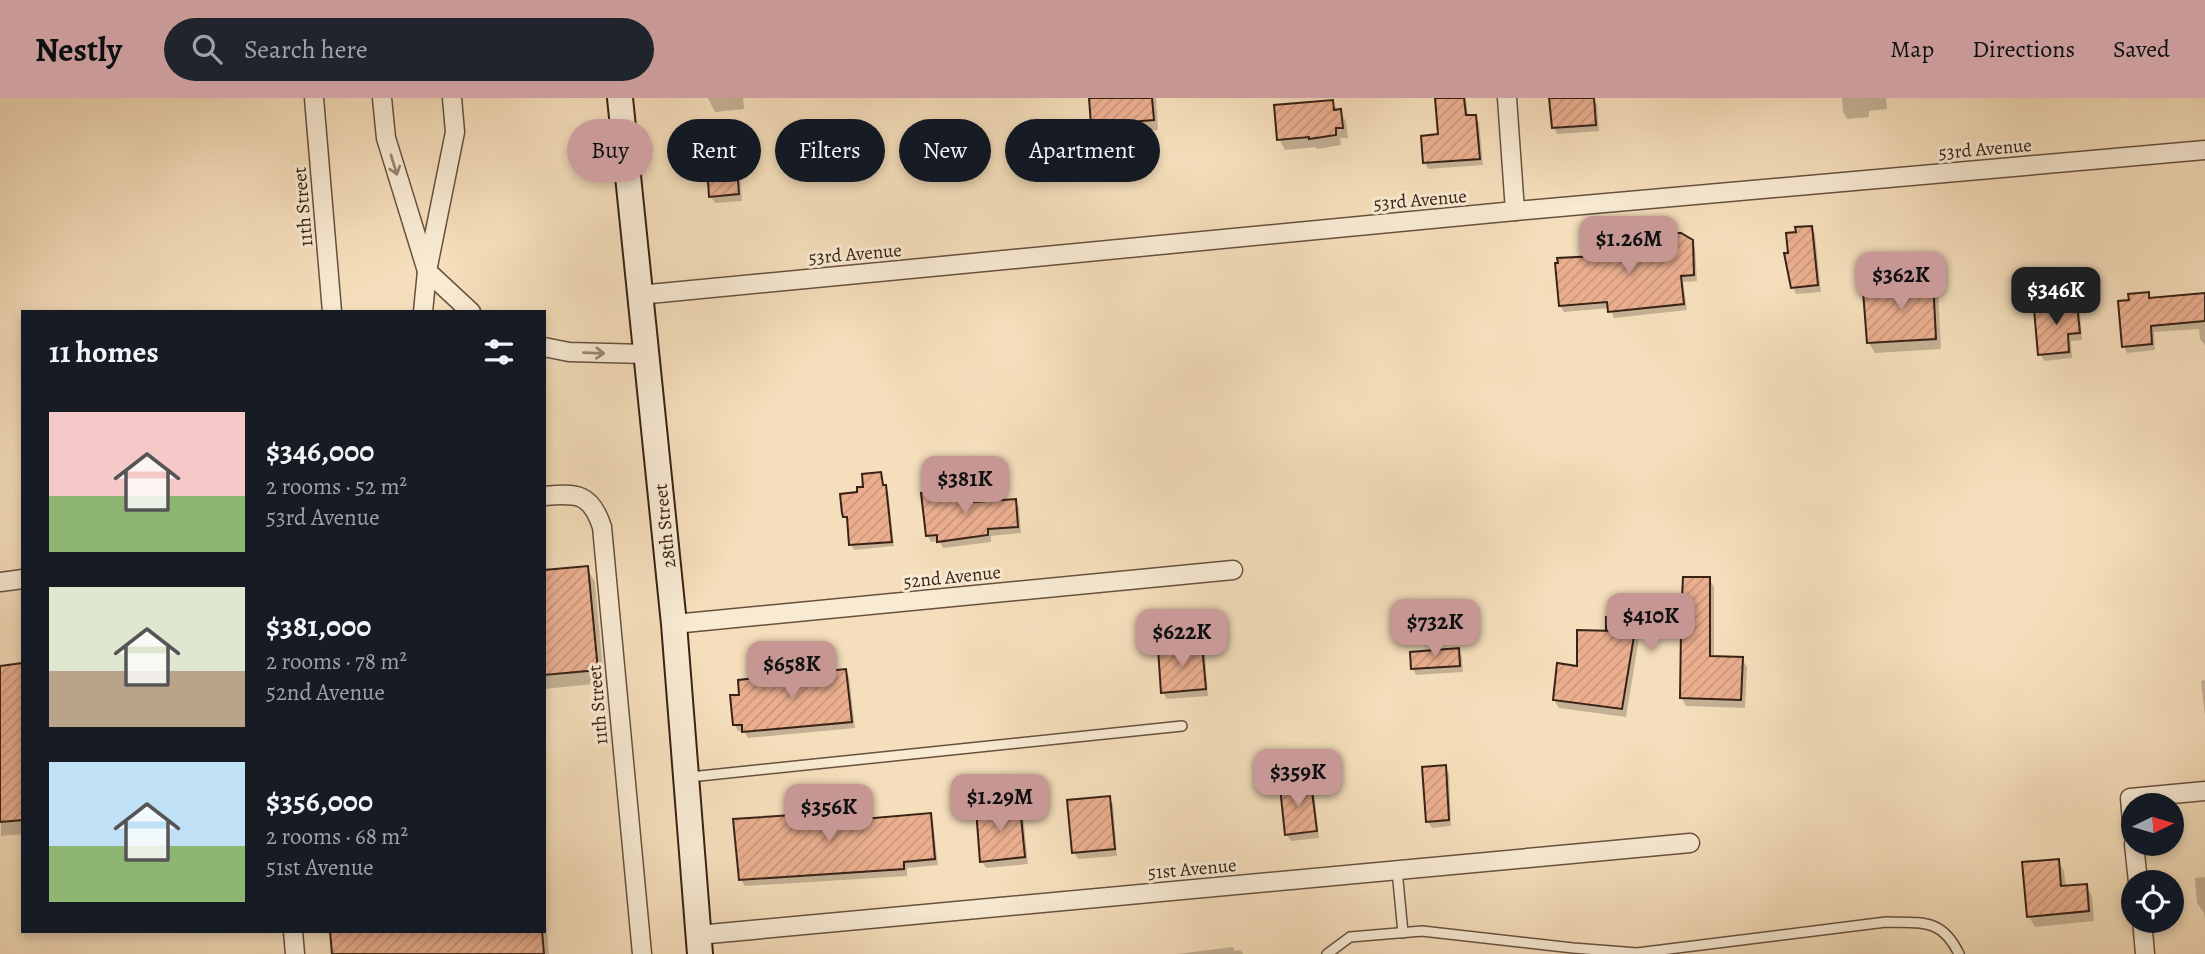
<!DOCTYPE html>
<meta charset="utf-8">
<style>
:root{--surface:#171b24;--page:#20242c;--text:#f1f3f6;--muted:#9ea1a6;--accent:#c59692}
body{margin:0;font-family:Alegreya,serif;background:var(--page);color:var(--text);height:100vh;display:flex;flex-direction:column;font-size:26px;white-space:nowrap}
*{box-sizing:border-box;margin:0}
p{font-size:23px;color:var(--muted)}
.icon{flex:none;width:38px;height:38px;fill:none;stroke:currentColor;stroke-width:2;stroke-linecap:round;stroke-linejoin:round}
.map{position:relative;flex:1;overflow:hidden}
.side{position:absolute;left:21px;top:212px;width:525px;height:623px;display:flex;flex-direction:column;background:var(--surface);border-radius:0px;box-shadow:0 4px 10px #0003}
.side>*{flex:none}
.hud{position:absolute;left:567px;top:21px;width:665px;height:63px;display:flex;gap:14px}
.needle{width:46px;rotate:85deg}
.controls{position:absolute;left:2121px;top:695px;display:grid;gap:14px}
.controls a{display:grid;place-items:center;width:63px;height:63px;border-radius:50%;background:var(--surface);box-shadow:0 4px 10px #0003;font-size:35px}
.price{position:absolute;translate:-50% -60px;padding:0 16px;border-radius:14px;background:var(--accent);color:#111;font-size:23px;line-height:46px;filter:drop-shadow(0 2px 4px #0008)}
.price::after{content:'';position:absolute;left:50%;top:42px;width:21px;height:16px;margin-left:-10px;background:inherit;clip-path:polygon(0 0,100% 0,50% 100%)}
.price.current{background:#222;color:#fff}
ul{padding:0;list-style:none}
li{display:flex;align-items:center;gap:21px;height:175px;padding:0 28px}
li span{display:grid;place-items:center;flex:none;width:196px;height:140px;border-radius:0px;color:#555}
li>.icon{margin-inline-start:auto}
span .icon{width:84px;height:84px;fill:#fffc;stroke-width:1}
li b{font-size:30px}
h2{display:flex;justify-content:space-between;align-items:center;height:84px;padding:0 28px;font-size:30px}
.chip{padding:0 24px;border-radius:32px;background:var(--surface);box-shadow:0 4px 10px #0003;font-size:24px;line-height:63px}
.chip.current{background:var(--accent);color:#111}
header{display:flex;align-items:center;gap:42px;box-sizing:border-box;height:98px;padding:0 35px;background:var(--accent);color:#111}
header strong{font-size:33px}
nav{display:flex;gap:38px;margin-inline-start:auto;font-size:24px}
.search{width:490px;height:63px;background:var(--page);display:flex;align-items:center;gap:18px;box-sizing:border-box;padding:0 24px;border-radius:38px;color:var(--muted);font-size:26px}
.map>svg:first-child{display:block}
.shadow{fill:#0003}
.building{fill:url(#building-hatch);stroke:#382215;stroke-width:2}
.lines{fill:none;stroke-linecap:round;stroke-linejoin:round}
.service-casing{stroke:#67513e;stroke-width:12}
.minor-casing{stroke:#67513e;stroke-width:21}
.secondary-casing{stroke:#382215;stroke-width:28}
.service{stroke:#f8ead3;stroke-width:9}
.minor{stroke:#f8ead3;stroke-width:18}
.secondary{stroke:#f8ead3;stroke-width:24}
.oneway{stroke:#988674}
.labels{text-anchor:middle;stroke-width:6;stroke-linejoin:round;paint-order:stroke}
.street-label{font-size:19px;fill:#382215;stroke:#f8ead3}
</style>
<header>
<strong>Nestly</strong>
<div class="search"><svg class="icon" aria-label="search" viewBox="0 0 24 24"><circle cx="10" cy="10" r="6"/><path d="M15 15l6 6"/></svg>Search here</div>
<nav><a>Map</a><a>Directions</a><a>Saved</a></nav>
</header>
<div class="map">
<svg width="2205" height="856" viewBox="0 0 2205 856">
<defs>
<pattern id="building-hatch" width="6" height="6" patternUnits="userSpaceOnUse" patternTransform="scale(1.75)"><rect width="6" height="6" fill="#ebaf90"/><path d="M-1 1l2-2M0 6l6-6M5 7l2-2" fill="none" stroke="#ca967b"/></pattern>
</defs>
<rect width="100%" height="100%" fill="#f5debb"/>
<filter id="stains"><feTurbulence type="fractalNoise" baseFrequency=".00286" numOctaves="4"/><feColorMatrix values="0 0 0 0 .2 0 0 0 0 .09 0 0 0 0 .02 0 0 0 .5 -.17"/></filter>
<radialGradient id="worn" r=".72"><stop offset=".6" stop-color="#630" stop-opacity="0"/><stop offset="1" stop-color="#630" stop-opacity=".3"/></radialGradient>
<g class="shadow">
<polygon points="708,0 743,0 744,11 715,14"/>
<polygon points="1091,0 1156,0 1158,32 1099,37 1093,26"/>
<polygon points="1436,0 1466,0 1468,19 1475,18 1479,25 1483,67 1428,71 1425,64 1440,38"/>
<polygon points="1551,0 1593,0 1597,7 1599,33 1557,36 1554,29"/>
<polygon points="1842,0 1886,0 1887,11 1869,13 1869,19 1847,21 1843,14"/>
<polygon points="1332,4 1346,23 1348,40 1340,40 1341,47 1317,51 1316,49 1285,52 1279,41"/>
<polygon points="734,44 738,50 742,103 715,105 711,98 710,89 708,89 704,82"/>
<polygon points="1811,129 1815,136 1821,194 1796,196 1793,189 1790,156"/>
<polygon points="1691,143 1695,150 1697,183 1683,184 1687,212 1614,220 1610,210 1564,214 1560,208 1658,150"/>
<polygon points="1932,183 1938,194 1941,251 1875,255 1869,245"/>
<polygon points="2148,196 2151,202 2205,197 2205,247 2200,241 2199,231 2154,234 2155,252 2127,255 2124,248 2131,204"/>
<polygon points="2064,204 2067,210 2076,209 2080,215 2082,242 2071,243 2072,260 2044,263 2040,256 2047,212"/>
<polygon points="881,376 884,389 888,394 894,448 854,452 851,447 849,423 845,418 859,396"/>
<polygon points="958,393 963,407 1015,403 1019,409 1021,435 991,438 991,444 943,450 939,443 931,444 927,437"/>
<polygon points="587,470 595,484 604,585 544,591 544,474"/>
<polygon points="1709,481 1714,489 1714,560 1742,561 1747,569 1745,610 1686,608 1681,599 1683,539 1639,540 1626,619 1559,610 1554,602 1610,535 1608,532 1684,502"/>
<polygon points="1201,548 1205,555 1208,598 1167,601 1163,595"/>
<polygon points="1458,552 1462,559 1463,574 1416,577 1412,570"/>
<polygon points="23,567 23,736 1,738 0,570"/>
<polygon points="845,572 849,579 855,630 748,640 744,633 738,633 735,627"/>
<polygon points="2205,582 2205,618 2201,583"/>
<polygon points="1445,669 1449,676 1451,728 1432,730 1428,723"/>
<polygon points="1310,687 1314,694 1319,740 1291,743 1287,737"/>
<polygon points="1109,700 1113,706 1117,758 1078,761 1074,754"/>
<polygon points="1019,709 1023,716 1028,766 986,770 982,764 978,713"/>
<polygon points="838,716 842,725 930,717 933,724 938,767 907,770 907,778 745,788 741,782"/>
<polygon points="2058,763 2064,773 2066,790 2086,788 2092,798 2094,823 2035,829 2029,819"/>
<polygon points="2205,779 2205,822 2204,815 2197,805 2195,780"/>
<polygon points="544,802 549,856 334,856 332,833 544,833"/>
<polygon points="1233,849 1235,853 1241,852 1243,856 1177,856"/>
</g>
<g class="building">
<polygon points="1089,0 1152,0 1154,22 1091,27"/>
<polygon points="1435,0 1464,0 1466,17 1476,17 1480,61 1423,65 1421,38 1438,36"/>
<polygon points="1549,0 1594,0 1596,27 1552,30"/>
<polygon points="1333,2 1334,12 1341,11 1343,30 1336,30 1336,37 1309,41 1309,39 1277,42 1274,7"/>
<polygon points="735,42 739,96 709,99 708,82 702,83 700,56 705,56 704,45"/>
<polygon points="1812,128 1818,187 1791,190 1784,155 1788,155 1786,135 1796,134 1795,129"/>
<polygon points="1662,135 1681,135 1693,142 1694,177 1681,178 1684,206 1608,214 1607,204 1559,208 1555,165 1558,165 1557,160 1617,157 1616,152 1657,148 1656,142 1662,142"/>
<polygon points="1933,182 1936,241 1867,245 1863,193 1888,190 1887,185"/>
<polygon points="2149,194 2149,200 2205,195 2205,223 2151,228 2152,246 2122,249 2118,203 2129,202 2128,196"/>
<polygon points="2065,202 2065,208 2077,207 2080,235 2068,236 2069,254 2038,257 2034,211 2045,210 2045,204"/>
<polygon points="881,374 883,387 886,387 892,444 849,447 847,419 843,419 842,415 840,396 857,394 857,389 863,389 862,376"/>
<polygon points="959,391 960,405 1016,401 1018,429 988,431 988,437 937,444 937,437 926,438 921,395"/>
<polygon points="588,468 598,572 544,577 544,472"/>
<polygon points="1683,479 1710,479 1710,558 1743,559 1741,602 1680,600 1681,531 1635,532 1622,611 1553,602 1557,565 1577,568 1577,532 1615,533 1606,532 1606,519 1640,516 1640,501 1682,500"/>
<polygon points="1202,547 1206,591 1161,595 1158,550"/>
<polygon points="1459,550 1460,568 1411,571 1410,554"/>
<polygon points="23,565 23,722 0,724 0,568"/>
<polygon points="846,571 852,624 742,634 742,627 733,627 730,597 739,597 738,582"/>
<polygon points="1446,667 1449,722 1426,724 1422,669"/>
<polygon points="1311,685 1317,733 1285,737 1280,689"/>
<polygon points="1110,698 1115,751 1072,755 1067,702"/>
<polygon points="1020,708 1025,759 980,764 976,711"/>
<polygon points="839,714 840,723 931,715 935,761 904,764 904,771 739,782 733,721"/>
<polygon points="2059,761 2061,788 2087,786 2089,813 2027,819 2022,764"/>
<polygon points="330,833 542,833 544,856 332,856"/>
</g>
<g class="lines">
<defs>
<g id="service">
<polyline points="690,679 1182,628"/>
<polyline points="1397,772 1403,835"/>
<path d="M 1327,856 L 1350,839 L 1422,833 L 1573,850 L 1637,855 L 1886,824 C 1922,825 1942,820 1959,856"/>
</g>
<g id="minor">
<polyline points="314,0 332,214"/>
<polyline points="382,0 386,40 427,173 471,214"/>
<polyline points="1507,0 1515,113"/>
<polyline points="639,197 1515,113 2205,52"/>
<polyline points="423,214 427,173 455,34 452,0"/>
<polyline points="544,249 569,254 645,256"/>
<path d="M 544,398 C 577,395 591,395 602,429 L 642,856"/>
<polyline points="0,484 23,481"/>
<polyline points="674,526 1233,472"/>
<polyline points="2133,736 2130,700 2205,693"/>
<polyline points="2134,746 2138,784"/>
<polyline points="2142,822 2145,856"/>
<polyline points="293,833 295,856"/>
<polyline points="698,837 1690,745"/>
</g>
<polyline id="secondary" points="620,0 674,526 700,856"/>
</defs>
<use href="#service" class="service-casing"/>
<use href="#minor" class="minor-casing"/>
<use href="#secondary" class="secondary-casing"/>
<use href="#service" class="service"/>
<use href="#minor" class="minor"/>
<use href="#secondary" class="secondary"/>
</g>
<defs><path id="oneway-shaft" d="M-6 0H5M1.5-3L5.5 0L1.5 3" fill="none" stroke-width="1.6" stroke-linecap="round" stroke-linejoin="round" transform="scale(1.75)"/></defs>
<g class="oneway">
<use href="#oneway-shaft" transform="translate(394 67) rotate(73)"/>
<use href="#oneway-shaft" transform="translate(594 255) rotate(2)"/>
</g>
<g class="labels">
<g class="street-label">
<text transform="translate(1985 50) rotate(-5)" y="7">53rd Avenue</text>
<text transform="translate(1420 101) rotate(-5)" y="7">53rd Avenue</text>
<text transform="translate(302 109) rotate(-95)" y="7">11th Street</text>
<text transform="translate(855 155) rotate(-5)" y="7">53rd Avenue</text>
<text transform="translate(664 428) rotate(-96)" y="7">28th Street</text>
<text transform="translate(952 478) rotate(-6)" y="7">52nd Avenue</text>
<text transform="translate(597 607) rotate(-95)" y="7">11th Street</text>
<text transform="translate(1192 770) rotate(-5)" y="7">51st Avenue</text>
</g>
</g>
<rect width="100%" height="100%" filter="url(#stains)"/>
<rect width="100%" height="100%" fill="url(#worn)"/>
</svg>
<div class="controls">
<a><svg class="needle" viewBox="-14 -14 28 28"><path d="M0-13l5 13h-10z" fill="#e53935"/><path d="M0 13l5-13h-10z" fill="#9ea1a6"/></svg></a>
<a><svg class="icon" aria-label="locate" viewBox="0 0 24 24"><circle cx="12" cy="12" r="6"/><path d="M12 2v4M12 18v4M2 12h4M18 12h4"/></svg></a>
</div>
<b class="price" style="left:1629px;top:178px">$1.26M</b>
<b class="price" style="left:1901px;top:214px">$362K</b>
<b class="price current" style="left:2056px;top:229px">$346K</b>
<b class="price" style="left:965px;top:418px">$381K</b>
<b class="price" style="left:1651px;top:555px">$410K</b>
<b class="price" style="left:1435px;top:561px">$732K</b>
<b class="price" style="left:1182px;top:571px">$622K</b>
<b class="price" style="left:792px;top:603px">$658K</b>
<b class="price" style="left:1298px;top:711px">$359K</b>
<b class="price" style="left:1000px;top:736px">$1.29M</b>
<b class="price" style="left:829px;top:746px">$356K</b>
<div class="hud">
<a class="chip current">Buy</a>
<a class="chip">Rent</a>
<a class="chip">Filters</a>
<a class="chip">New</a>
<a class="chip">Apartment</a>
</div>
<section class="side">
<h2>11 homes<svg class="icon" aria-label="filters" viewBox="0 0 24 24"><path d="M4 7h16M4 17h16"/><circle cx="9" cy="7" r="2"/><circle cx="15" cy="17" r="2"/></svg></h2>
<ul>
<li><span style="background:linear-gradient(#f6c9c9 60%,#8fb573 0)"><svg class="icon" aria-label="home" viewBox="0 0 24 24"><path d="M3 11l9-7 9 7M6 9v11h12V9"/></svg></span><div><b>$346,000</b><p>2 rooms · 52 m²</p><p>53rd Avenue</p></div></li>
<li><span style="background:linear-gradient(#dfe7d0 60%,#b9a48a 0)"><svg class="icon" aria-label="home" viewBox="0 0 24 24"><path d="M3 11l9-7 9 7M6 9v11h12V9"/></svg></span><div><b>$381,000</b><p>2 rooms · 78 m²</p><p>52nd Avenue</p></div></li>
<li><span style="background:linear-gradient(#bfe0f5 60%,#8fb573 0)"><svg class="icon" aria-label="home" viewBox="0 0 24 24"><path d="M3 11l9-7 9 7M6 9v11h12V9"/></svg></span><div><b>$356,000</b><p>2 rooms · 68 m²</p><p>51st Avenue</p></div></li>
</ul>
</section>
</div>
